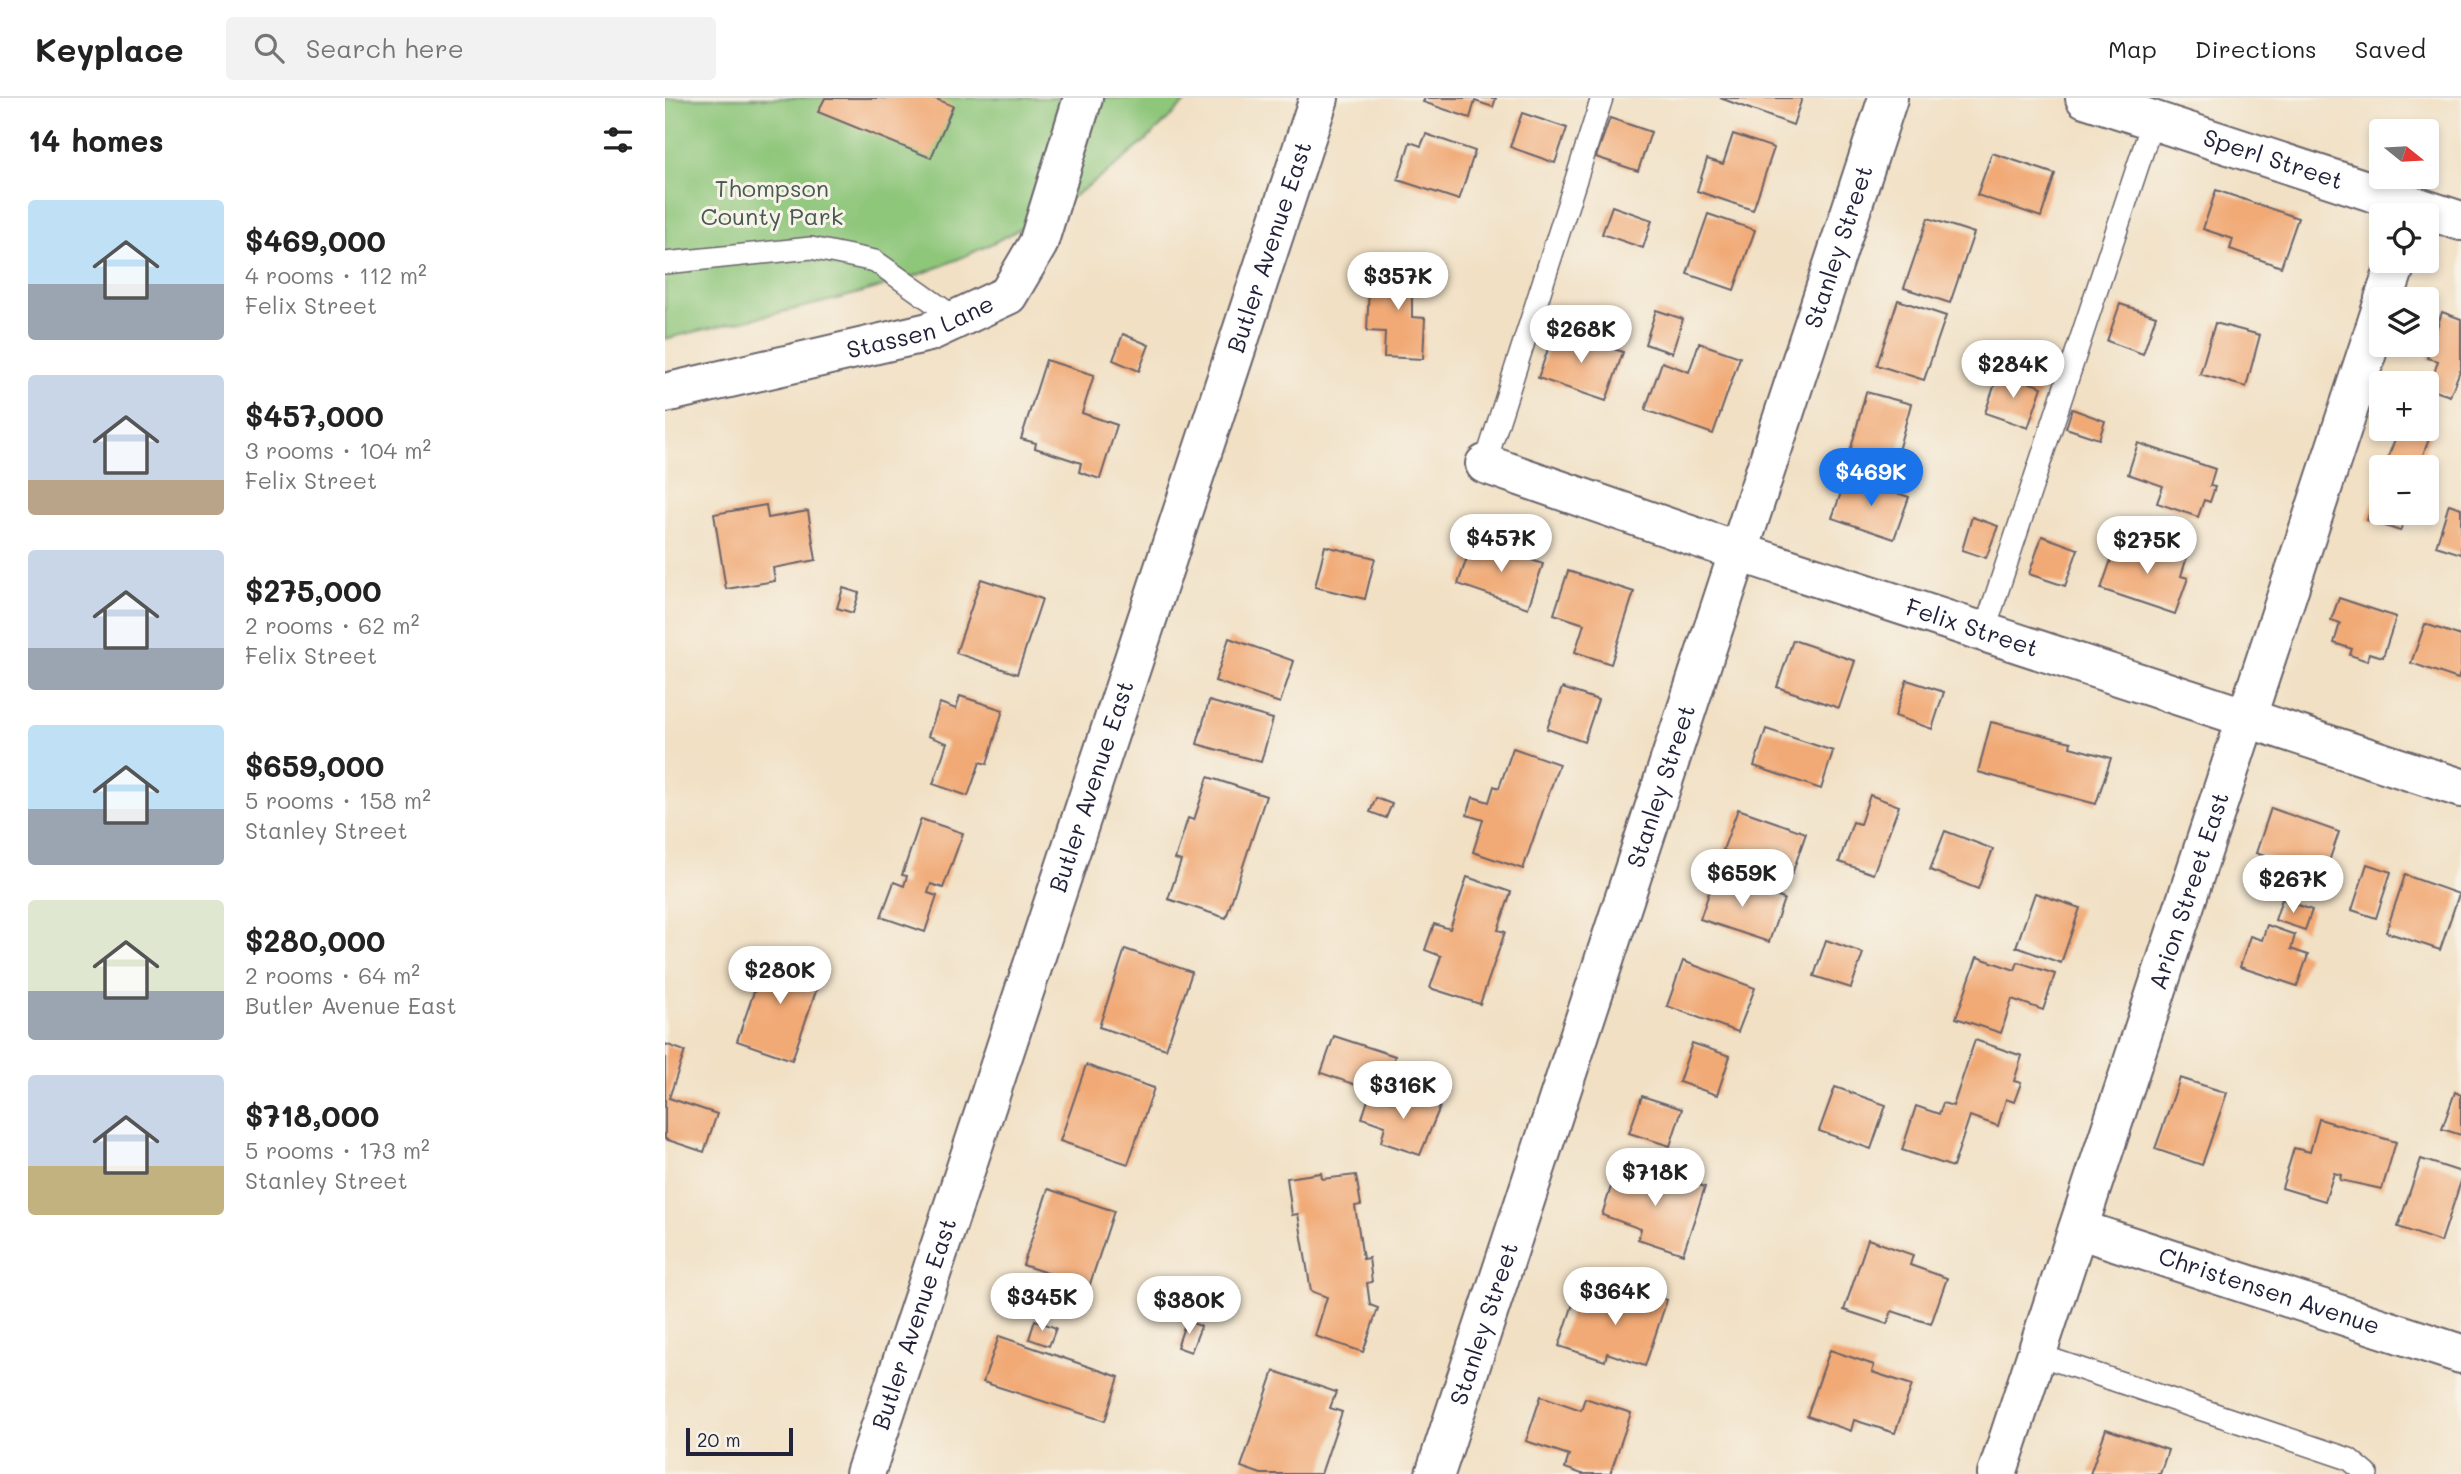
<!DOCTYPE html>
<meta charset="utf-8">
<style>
:root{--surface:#fff;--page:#f2f2f2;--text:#222;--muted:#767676;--line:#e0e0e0;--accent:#1a73e8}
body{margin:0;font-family:Mali,sans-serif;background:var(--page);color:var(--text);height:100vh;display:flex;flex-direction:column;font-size:26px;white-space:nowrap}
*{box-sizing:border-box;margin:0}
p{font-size:23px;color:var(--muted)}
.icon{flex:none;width:38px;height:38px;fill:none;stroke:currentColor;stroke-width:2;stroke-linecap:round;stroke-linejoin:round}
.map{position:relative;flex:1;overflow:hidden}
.sheet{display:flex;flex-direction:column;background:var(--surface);width:665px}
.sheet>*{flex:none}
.needle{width:46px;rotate:108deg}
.tools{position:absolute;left:1704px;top:21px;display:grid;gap:14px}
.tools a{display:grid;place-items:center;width:70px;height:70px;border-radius:7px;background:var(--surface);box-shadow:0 4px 10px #0003;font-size:35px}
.scale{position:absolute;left:21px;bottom:18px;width:107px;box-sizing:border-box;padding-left:7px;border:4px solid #22223b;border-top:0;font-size:19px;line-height:24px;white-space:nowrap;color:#22223b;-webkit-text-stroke:5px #f7f3e8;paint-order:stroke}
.price{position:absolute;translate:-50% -60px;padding:0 16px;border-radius:24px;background:#fff;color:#222;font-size:23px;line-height:46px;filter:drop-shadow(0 2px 4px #0008)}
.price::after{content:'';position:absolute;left:50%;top:42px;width:21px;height:16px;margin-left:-10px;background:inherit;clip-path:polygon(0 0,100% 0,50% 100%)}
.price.selected{background:var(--accent);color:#fff}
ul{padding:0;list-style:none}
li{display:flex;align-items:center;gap:21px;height:175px;padding:0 28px}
li span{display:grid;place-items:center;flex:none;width:196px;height:140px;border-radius:7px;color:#555}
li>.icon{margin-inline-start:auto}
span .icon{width:84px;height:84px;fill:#fffc;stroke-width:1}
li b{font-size:30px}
h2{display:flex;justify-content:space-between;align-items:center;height:84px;padding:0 28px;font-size:30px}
header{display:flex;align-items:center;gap:42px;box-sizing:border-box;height:98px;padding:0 35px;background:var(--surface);border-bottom:2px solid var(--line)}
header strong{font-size:33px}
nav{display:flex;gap:38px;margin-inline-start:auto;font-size:24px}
.search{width:490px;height:63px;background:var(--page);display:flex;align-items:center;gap:18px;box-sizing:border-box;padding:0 24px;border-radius:7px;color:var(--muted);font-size:26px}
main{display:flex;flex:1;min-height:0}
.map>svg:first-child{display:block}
.green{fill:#8ec67a;stroke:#58745a;stroke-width:2}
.building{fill:#f1a974}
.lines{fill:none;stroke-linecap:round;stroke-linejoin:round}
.lane-casing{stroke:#6a646b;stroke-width:24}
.street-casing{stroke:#6a646b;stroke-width:42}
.secondary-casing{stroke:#6a646b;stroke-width:42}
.lane{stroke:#fff;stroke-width:21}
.street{stroke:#fff;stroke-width:38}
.secondary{stroke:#fff;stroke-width:38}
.labels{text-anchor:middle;stroke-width:6;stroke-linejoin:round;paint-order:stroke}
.street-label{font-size:24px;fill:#22223b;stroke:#f7f3e8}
.park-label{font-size:24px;fill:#485b51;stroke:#f7f3e8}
</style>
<header>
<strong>Keyplace</strong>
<div class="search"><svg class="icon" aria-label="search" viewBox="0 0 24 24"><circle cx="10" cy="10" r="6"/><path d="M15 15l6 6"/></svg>Search here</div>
<nav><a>Map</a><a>Directions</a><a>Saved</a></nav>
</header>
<main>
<section class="sheet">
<h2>14 homes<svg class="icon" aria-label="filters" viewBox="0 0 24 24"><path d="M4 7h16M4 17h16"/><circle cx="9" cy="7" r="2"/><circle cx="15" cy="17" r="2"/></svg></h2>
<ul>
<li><span style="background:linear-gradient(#bfe0f5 60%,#9aa5b1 0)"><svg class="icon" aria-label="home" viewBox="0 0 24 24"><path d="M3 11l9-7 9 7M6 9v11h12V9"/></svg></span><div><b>$469,000</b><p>4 rooms · 112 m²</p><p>Felix Street</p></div></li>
<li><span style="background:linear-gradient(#c9d6e8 75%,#b9a48a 0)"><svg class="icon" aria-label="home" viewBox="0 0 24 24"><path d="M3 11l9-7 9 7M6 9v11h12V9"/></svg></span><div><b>$457,000</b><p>3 rooms · 104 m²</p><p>Felix Street</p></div></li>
<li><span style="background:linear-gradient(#c9d6e8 70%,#9aa5b1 0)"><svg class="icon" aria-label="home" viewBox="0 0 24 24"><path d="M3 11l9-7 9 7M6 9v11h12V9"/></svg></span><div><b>$275,000</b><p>2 rooms · 62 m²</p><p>Felix Street</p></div></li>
<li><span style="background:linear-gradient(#bfe0f5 60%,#9aa5b1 0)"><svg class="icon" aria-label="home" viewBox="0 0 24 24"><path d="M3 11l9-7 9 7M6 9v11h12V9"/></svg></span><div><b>$659,000</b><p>5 rooms · 158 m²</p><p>Stanley Street</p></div></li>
<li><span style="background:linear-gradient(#dfe7d0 65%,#9aa5b1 0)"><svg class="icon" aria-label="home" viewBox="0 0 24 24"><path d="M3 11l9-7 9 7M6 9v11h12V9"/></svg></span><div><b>$280,000</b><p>2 rooms · 64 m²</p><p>Butler Avenue East</p></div></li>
<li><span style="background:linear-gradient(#c9d6e8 65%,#c2b280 0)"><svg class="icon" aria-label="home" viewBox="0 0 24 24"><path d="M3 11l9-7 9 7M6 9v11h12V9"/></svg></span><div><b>$718,000</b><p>5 rooms · 173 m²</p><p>Stanley Street</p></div></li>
</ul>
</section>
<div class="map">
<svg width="1796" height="1376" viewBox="0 0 1796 1376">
<rect width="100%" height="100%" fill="#f7f3e8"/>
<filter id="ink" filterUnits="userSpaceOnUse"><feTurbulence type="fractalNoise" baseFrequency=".0143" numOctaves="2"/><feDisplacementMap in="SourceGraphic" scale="14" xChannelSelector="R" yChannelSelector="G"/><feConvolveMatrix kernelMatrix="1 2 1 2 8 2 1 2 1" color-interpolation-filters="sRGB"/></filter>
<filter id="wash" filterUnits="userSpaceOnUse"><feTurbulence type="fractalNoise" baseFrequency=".00686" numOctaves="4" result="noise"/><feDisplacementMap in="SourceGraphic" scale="28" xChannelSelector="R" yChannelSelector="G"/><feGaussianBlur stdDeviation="1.57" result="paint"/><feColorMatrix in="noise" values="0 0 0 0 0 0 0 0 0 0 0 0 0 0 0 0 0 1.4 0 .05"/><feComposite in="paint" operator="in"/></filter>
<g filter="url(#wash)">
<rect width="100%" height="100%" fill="#f1e0c4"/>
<path class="green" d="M 0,0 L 524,0 C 454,75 369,131 274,169 C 191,202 87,219 0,241 Z"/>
<g id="blocks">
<g class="building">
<polygon points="160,0 269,0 288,8 266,60 153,14"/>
<polygon points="760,0 831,0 828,9 810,3 805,20 758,4"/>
<polygon points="1055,0 1137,0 1128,27"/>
<polygon points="857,15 902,30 890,65 845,49"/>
<polygon points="945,20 986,34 973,73 931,59"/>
<polygon points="761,36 810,53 794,102 733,82 745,44 756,48"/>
<polygon points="1068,36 1109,50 1088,112 1032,93 1042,61 1058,66"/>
<polygon points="1327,55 1390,76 1376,119 1312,97"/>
<polygon points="1551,92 1633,120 1616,169 1565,151 1568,141 1538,131"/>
<polygon points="947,108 987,122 978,150 937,136"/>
<polygon points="1043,116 1090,132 1069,192 1022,176"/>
<polygon points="1263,120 1309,135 1285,205 1239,190"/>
<polygon points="724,166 758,167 756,198 747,198 747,219 760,220 758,261 719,259 720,234 702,233 704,188 722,190"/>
<polygon points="1233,202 1281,218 1259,282 1212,267"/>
<polygon points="1455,206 1491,218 1478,256 1442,243"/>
<polygon points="991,212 1018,221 1007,255 980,246"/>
<polygon points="1777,214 1796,221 1796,270 1785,298 1764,291 1773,263 1762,260"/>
<polygon points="1550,225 1595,237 1581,289 1535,276"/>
<polygon points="890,231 958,254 941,303 873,280"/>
<polygon points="458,236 484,247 474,273 448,262"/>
<polygon points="1034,245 1075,259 1048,336 980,312 997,264 1024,274"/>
<polygon points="381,262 429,277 417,315 452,327 435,381 414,374 416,365 370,350 371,345 356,341"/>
<polygon points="1334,274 1377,289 1363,330 1320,315"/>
<polygon points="1201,294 1246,306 1226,378 1182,365"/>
<polygon points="1407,311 1440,323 1434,341 1401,330"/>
<polygon points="1734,331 1753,331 1766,336 1753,369 1741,369 1722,362"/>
<polygon points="1473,345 1550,371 1545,388 1550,389 1545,404 1539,402 1533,419 1492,405 1498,388 1463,376"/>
<polygon points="1182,378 1244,399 1229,441 1167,420"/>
<polygon points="1712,393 1717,395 1717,415 1742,415 1735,433 1702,422"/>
<polygon points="1784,406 1796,410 1796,456 1771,448"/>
<polygon points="101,407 103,420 143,413 151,462 108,470 110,483 61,491 49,416"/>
<polygon points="1307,419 1333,428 1321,460 1297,452"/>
<polygon points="1377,438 1413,451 1400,488 1364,476"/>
<polygon points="808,442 878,466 863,510 793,486"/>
<polygon points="1452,444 1493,457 1496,447 1523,456 1516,478 1523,480 1510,516 1436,491"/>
<polygon points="660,448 710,460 700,501 650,489"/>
<polygon points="903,473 969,494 946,566 910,554 919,526 889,516"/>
<polygon points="316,481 377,501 352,576 291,555"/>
<polygon points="178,490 194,495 188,515 172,510"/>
<polygon points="1674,500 1731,519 1718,559 1704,555 1702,563 1685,557 1687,551 1669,545 1675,525 1666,522"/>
<polygon points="1760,526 1796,538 1796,572 1793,581 1746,565"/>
<polygon points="564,540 629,563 615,605 550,583"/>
<polygon points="1128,542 1190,563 1174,610 1112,589"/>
<polygon points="1242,582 1279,594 1267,631 1230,618"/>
<polygon points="897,590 933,602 919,644 882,631"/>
<polygon points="295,598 338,612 322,666 315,664 303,698 268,686 282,645 263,638 275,605 291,611"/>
<polygon points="544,603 608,621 596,664 532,646"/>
<polygon points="1326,624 1406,644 1405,649 1446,660 1431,706 1313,674"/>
<polygon points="1101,631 1168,653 1156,691 1089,668"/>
<polygon points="848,650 894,666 858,771 808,754 818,722 802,717 808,699 824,704 829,688 834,690"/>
<polygon points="543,679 601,698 561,820 503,801 516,763 510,761 523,720 529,722"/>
<polygon points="1205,697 1234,708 1208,776 1174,764 1188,724 1195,726"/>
<polygon points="711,700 727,706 721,720 705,714"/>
<polygon points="1606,710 1674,734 1659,778 1591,755"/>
<polygon points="1073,711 1141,735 1127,776 1058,752"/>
<polygon points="256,721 298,735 278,790 266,786 263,795 272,798 260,834 216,819 229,784 239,788 242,778 237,777"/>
<polygon points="1280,733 1328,751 1313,791 1265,772"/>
<polygon points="1702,766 1726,774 1711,820 1687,812"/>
<polygon points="1740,777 1794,796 1775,852 1721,834"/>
<polygon points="1050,778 1119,801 1104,844 1035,821"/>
<polygon points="802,779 846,794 833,832 840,834 815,906 765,890 776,858 760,852 769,826 785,831"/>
<polygon points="1370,795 1415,810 1396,865 1351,849"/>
<polygon points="1617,801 1647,812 1640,832 1610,822"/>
<polygon points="1602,827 1630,837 1626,851 1643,857 1632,888 1575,869 1585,838 1597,842"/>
<polygon points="1161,842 1198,855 1186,890 1149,878"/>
<polygon points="460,851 527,874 501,951 434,929"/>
<polygon points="103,853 158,873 127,962 72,943"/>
<polygon points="1312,859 1350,872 1353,864 1390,876 1378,912 1347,901 1336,935 1291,920"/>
<polygon points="1018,863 1090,890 1073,934 1002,908"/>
<polygon points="669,938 730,958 717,996 656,975"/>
<polygon points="1310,942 1357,958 1349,983 1356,985 1349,1004 1341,1001 1333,1028 1305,1018 1288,1069 1237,1052 1251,1008 1274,1016 1278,1005 1288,1008"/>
<polygon points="1027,945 1065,958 1052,997 1014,984"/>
<polygon points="0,946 20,953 4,1000 52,1016 39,1054 0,1041"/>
<polygon points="421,967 489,990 463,1066 395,1043"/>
<polygon points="1515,980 1562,995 1537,1067 1490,1051"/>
<polygon points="1170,989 1221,1007 1206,1051 1154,1033"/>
<polygon points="1790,994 1796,997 1796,1037 1777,1031"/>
<polygon points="732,995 775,1009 755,1057 716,1044 720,1028 697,1020 705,996 728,1004"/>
<polygon points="977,998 1017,1011 1005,1048 964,1035"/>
<polygon points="1654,1021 1731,1044 1717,1091 1675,1082 1676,1077 1669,1075 1660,1103 1617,1090 1629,1050 1645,1054"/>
<polygon points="1756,1061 1796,1074 1796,1083 1776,1144 1733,1129"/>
<polygon points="952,1070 994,1084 997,1075 1040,1089 1018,1156 973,1141 976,1131 937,1117"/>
<polygon points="656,1075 657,1081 691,1077 696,1107 690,1108 698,1161 704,1160 707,1184 702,1185 705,1207 713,1210 698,1254 650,1238 662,1199 646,1193 633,1116 627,1117 622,1080"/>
<polygon points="383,1091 449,1113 424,1189 358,1167"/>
<polygon points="1203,1141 1248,1157 1245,1167 1282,1180 1266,1226 1227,1213 1222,1226 1179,1212"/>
<polygon points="957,1187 1002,1202 980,1268 942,1255 940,1263 894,1248 910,1200 948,1213"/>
<polygon points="370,1222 391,1230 384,1248 364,1241"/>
<polygon points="521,1223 536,1228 526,1254 512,1249"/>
<polygon points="334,1238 454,1279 440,1323 318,1284"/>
<polygon points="1165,1252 1209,1267 1207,1274 1247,1287 1230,1335 1189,1322 1186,1333 1142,1318"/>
<polygon points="609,1273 671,1294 665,1310 677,1314 656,1376 596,1376 576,1369"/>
<polygon points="876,1298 916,1312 920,1300 966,1315 945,1376 917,1376 900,1370 904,1357 861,1343"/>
<polygon points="1441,1331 1503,1352 1495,1376 1425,1376"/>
</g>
</g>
</g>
<g filter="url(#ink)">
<use href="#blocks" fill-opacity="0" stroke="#6a646b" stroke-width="2"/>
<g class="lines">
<defs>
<g id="lane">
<polyline points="0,165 146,150 210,163 292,221"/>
<polyline points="820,366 937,0"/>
<polyline points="1319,534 1488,22"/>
<polyline points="1371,1256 1684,1361 1702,1376"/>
</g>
<g id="street">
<path id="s1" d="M 1420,0 L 1796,123"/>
<polyline points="1719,201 1732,163"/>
<path id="s2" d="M 0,295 L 264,234 L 343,197 L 373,146 L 418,0"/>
<path id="s3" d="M 820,366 L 1074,454 L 1796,690"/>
<path id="s4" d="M 1413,1131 L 1796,1256"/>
<path id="s5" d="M 770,1376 L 1223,0"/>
<path id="s6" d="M 1332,1376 L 1717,209"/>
</g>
<g id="secondary">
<path id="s7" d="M 200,1376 L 654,0"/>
</g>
</defs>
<use href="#lane" class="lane-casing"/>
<use href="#street" class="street-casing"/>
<use href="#secondary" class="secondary-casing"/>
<use href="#lane" class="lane"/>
<use href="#street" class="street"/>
<use href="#secondary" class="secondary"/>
</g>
</g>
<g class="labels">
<g class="street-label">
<text dy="8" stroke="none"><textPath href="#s1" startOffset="198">Sperl Street</textPath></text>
<text dy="8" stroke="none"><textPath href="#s5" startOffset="1292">Stanley Street</textPath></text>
<text dy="8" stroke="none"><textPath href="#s7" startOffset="1292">Butler Avenue East</textPath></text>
<text dy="8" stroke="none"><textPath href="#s2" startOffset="264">Stassen Lane</textPath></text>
<text dy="8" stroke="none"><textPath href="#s3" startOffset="514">Felix Street</textPath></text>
<text dy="8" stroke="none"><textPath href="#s7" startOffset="724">Butler Avenue East</textPath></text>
<text dy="8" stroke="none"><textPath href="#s5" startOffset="724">Stanley Street</textPath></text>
<text dy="8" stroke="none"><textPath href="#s6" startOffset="614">Arion Street East</textPath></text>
<text dy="8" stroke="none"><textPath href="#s4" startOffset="201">Christensen Avenue</textPath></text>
<text dy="8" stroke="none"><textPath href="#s7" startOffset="158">Butler Avenue East</textPath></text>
<text dy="8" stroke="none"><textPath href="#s5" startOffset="158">Stanley Street</textPath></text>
</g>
<g class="park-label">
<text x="107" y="99">Thompson<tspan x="107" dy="28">County Park</tspan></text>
</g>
</g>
</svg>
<div class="tools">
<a><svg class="needle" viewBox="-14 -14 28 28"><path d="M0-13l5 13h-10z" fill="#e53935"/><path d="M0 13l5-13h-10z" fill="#767676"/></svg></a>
<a><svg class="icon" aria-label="locate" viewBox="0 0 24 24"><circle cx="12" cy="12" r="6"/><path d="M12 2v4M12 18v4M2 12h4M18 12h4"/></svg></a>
<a><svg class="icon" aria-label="layers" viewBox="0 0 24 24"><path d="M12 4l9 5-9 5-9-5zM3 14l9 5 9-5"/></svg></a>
<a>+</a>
<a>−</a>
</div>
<div class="scale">20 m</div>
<b class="price" style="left:733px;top:214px">$357K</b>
<b class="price" style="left:916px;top:267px">$268K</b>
<b class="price" style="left:1348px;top:302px">$284K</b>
<b class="price selected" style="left:1206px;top:410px">$469K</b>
<b class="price" style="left:836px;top:476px">$457K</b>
<b class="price" style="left:1482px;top:478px">$275K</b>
<b class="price" style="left:1077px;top:811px">$659K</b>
<b class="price" style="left:1628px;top:817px">$267K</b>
<b class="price" style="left:115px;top:908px">$280K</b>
<b class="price" style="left:738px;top:1023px">$316K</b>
<b class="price" style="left:990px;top:1110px">$718K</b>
<b class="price" style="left:950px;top:1229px">$364K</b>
<b class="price" style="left:377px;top:1235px">$345K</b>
<b class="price" style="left:524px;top:1238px">$380K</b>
</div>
</main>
